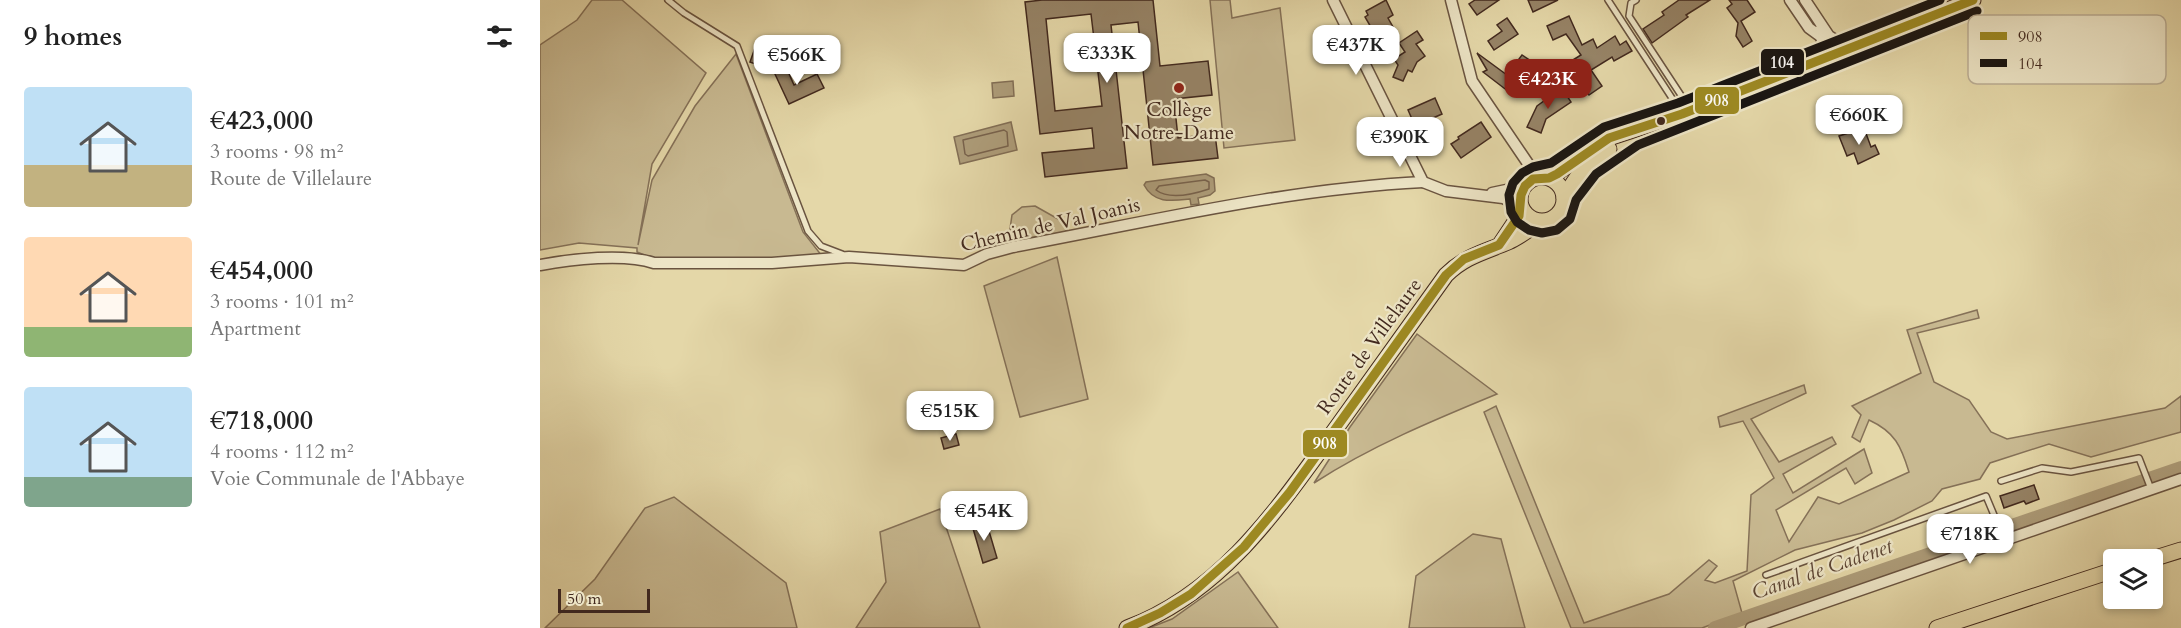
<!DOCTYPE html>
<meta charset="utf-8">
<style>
:root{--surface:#fff;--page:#f6f6f6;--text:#222;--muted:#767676;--accent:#8f2418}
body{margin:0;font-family:Cardo,serif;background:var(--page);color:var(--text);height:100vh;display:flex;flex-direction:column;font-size:22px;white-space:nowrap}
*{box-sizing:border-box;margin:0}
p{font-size:20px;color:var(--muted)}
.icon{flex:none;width:33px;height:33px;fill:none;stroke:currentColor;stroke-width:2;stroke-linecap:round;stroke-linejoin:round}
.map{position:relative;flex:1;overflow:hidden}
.panel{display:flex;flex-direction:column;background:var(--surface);width:540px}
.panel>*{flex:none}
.fabs{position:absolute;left:1563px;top:549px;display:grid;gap:12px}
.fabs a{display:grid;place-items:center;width:60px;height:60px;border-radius:6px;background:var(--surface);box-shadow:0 3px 9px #0003;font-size:30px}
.scale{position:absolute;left:18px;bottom:15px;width:92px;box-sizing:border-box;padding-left:6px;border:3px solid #42291e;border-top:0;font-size:16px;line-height:21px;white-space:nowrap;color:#42291e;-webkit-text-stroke:4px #ede5c6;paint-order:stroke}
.price{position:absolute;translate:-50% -51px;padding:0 14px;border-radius:12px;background:#fff;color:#222;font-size:20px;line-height:39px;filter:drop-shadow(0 2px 3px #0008)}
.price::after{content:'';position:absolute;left:50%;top:36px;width:18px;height:14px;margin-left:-9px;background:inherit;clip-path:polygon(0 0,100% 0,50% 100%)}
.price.on{background:var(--accent);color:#fff}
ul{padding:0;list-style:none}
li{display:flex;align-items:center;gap:18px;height:150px;padding:0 24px}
li span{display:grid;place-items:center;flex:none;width:168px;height:120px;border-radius:6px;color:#555}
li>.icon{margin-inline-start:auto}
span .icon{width:72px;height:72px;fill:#fffc;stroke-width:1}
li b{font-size:26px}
h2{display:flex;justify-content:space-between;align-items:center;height:72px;padding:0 24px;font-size:26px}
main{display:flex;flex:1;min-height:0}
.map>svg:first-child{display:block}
.green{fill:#c8b991;stroke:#857158;stroke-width:1.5}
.water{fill:#ad9c79;stroke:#826e55;stroke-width:1.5}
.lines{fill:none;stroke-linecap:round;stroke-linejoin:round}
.shore{stroke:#78624c;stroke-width:1.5}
.canal{stroke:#ad9c79;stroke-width:14}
.building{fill:#968366;stroke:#42291e;stroke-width:1.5;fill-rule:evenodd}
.lane-casing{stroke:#6a5440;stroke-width:8}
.street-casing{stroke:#6a5440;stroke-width:13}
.primary-casing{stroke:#42291e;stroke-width:17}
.lane{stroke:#ede5c6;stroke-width:5}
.street{stroke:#ede5c6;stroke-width:10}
.primary{stroke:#e4d7a8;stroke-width:15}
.bus-1-casing{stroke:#ede5c6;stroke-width:14}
.bus-2-casing{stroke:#ede5c6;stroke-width:14}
.bus-1{stroke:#9d8922;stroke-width:9}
.bus-2{stroke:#171412;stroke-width:9}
.poi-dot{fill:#8f2418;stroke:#ede5c6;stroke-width:2}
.bus-dot{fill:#42291e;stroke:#ede5c6;stroke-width:2}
.labels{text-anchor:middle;stroke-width:4.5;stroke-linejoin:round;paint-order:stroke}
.poi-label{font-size:20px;fill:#42291e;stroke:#ede5c6}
.street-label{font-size:20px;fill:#42291e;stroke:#ede5c6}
.water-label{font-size:21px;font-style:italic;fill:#5d4635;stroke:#ede5c6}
.key{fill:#ede5c6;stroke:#baad94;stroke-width:1.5}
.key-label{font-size:16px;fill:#42291e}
.line-badge{stroke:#ede5c6;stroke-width:2}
.badge-label{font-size:16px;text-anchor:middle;font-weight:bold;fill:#fff}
</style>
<main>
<section class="panel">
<h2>9 homes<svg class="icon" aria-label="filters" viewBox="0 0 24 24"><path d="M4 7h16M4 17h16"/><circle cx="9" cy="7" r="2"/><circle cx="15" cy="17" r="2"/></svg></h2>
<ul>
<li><span style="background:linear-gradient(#bfe0f5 65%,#c2b280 0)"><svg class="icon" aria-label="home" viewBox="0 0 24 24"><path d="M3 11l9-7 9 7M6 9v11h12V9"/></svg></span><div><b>€423,000</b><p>3 rooms · 98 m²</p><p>Route de Villelaure</p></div></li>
<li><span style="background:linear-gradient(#ffd9b3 75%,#8fb573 0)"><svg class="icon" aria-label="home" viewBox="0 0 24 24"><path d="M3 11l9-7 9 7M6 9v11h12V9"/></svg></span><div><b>€454,000</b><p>3 rooms · 101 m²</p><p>Apartment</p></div></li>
<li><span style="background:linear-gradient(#bfe0f5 75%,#7fa58c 0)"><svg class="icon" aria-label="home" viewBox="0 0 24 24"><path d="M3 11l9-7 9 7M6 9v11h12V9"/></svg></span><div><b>€718,000</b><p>4 rooms · 112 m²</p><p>Voie Communale de l'Abbaye</p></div></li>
</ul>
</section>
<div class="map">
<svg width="1641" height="628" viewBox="0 0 1641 628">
<rect width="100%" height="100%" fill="#e4d7a8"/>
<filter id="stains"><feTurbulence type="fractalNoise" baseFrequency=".00333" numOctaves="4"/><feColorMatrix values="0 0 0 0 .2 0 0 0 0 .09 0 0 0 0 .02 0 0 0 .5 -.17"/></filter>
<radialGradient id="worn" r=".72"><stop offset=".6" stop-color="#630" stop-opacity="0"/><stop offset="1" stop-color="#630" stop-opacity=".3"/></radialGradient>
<g class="green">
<polygon points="52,0 82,0 166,73 112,164 98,245 112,180 155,106 196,54 263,232 282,256 202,262 112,258 97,252 97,248 39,243 0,250 0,45 37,20"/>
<polygon points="670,0 690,0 692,18 740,8 755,140 684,148"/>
<polygon points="495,206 527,224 528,228 525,232 481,240 474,238 470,229 472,215 482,207"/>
<polygon points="517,257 548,399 480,417 444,286"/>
<path d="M 1437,310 L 1439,318 L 1377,333 L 1394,382 L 1429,400 L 1451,432 L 1467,439 L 1625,408 L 1641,396 L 1641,432 L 1551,457 L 1509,444 L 1450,463 L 1440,479 L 1402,489 L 1392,501 L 1354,520 L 1322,533 L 1255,550 L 1193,581 L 1202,613 L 1162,628 L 1031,628 L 944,412 L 956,406 L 1044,623 L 1129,594 L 1169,560 L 1177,566 L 1165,580 L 1175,583 L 1207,571 L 1211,495 L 1234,478 L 1203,421 L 1180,427 L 1178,417 L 1264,385 L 1266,393 L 1211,419 L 1239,462 L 1292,437 L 1296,444 L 1243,474 L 1253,493 L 1324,449 L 1332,473 L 1315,484 L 1306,468 L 1236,510 L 1249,542 L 1278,497 L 1299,504 L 1369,472 C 1361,446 1355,432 1329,420 L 1320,442 L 1312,437 L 1321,415 L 1312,406 L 1381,373 L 1367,330 Z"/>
<path d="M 877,334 L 957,394 C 894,420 831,446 774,483 L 810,427 Z"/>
<polygon points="134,497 246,583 257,628 5,628 55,579 105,508"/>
<polygon points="400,509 440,628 316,628 346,582 340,532"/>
<polygon points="933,534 961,539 985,628 869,628 876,576"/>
<polygon points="698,572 738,628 609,628 632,619"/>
</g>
<g class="water">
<polygon points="473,81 474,96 453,98 452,83"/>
<polygon points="471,122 477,150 420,164 414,137"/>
<path d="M 666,174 L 674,178 L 675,191 L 670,195 L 658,198 L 659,204 L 651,205 L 650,199 C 632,201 614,204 604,185 L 606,182 Z"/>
</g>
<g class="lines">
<g class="shore">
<polygon points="464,130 467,132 468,146 428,156 425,154 423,140"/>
<path d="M 665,180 L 669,182 L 669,189 C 654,194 629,200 616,190 L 619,186 Z"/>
</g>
<polyline class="canal" points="1175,628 1641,468"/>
</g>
<g class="building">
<path d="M 502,0 L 613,0 L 620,66 L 668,61 L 672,95 L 634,99 L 638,138 L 675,134 L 678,158 L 613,165 L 598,22 L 571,25 L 587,168 L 505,177 L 502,153 L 554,148 L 552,128 L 500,134 L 485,2 ZM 551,14 L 562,106 L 515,111 L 506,19 Z"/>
<polygon points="846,0 853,15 848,18 853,27 836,36 825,17 828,15 826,11"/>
<polygon points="935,0 959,0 937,15 929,4"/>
<polygon points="988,0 1018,0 993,12"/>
<polygon points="1139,0 1170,0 1146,15 1148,17 1112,43 1103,29 1124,15 1122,12"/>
<polygon points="1189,0 1207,0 1215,12 1201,21 1212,41 1203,47 1196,36 1198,23 1187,8 1192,4"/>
<polygon points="1029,16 1042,45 1053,39 1057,48 1075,36 1080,45 1086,41 1092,51 1074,61 1072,57 1051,70 1062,86 1049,95 1028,63 1041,55 1026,34 1013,40 1007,26"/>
<polygon points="967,18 978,34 954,50 948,41 962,31 957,25"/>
<polygon points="877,31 883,40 876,44 885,56 877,62 872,72 868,70 863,81 853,77 858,65 854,59 865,52 859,43"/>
<polygon points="215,48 229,52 224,67 210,62"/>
<polygon points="937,53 967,75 982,55 994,63 978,84 980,85 973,95 943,72 947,70"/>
<polygon points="246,67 254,85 277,74 284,88 249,104 234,72"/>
<polygon points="1022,88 1031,102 1006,119 1001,133 987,127 997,106"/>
<polygon points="895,98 902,114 893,118 894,121 876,128 868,110"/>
<polygon points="941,122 951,137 921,158 911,144 919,139 918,137"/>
<polygon points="1324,128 1331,147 1335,145 1339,154 1318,164 1314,153 1307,156 1299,136"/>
<polygon points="416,434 419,445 404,449 401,438"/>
<polygon points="1494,485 1499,499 1486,504 1484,501 1464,508 1460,496"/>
<polygon points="446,521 457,558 443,563 432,525"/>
</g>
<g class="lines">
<defs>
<g id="lane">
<polyline points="128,0 144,13 197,46 268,231 281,246 302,254"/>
<polyline points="1068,0 1141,112"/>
<polyline points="1096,0 1091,3 1089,16 1150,109"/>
<polyline points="1461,481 1502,468 1531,472 1599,458 1611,489"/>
<polyline points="1226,575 1446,496 1464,539"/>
</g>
<g id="street">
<polyline points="793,0 883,182 906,191 963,198 981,206"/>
<polyline points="911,0 932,81 989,165"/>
<polyline points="1250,0 1269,28 1280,36"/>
<polyline points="1265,0 1289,36 1307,48"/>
<polyline points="1280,30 1285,57"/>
<polyline points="987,183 989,165 1005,177"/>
<polyline points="952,193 985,186"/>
<path d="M 0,265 C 31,259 85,253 114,263 L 232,263 L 309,257 L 424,265 L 447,254 L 473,247 C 608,222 744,189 883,182"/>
<polyline points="1211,628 1641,479"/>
</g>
<g id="primary">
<circle cx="1002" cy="199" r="22"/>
<polyline points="1009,178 1069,138 1142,114 1433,0"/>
<polyline points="1024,197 1038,176 1069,149"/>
<polyline points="961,243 979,216 981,207"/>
<polyline points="1609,560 1641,550"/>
<path d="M 587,628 C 681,593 736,511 792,434 C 830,381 868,328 906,275 C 925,256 945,252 968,242 C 980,237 990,228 1001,222"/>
<polyline points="1397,628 1574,570"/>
</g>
</defs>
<use href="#lane" class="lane-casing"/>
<use href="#street" class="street-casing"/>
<use href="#primary" class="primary-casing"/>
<use href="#lane" class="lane"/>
<use href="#street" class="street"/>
<use href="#primary" class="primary"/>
<defs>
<polyline id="bus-1" points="587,628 620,613 651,594 704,547 750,492 906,275 924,259 959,245 979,216 981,195 985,186 993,179 1009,178 1017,174 1069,138 1142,114 1433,0"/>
<polyline id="bus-2" points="1400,0 1138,103 1064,127 1011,163 993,167 982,173 973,183 969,195 971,212 977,222 989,230 1002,233 1017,230 1030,219 1036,200 1056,174 1098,145 1437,11"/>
</defs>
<use href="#bus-1" class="bus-1-casing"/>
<use href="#bus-2" class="bus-2-casing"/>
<use href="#bus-1" class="bus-1"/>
<use href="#bus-2" class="bus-2"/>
</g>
<circle class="poi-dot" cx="639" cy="88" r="6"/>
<circle class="bus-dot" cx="1121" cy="121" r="5"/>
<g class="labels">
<g class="poi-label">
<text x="639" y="116">Collège<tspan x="639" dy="23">Notre-Dame</tspan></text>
</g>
<g class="street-label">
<text transform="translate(510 224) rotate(-13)" y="7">Chemin de Val Joanis</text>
<text transform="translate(829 346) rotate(-54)" y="7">Route de Villelaure</text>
</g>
<g class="water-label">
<text transform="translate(1282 569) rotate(-19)" y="7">Canal de Cadenet</text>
</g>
</g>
<rect x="1428" y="15" width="198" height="69" rx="9" class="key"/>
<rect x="1440" y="32" width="27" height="8" fill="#9d8922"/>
<rect x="1440" y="59" width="27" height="8" fill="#171412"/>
<g class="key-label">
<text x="1478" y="42">908</text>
<text x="1478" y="69">104</text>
</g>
<g class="line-badge">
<rect x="1220" y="48" width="45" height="28" rx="6" fill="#171412"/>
<rect x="1154" y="86" width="46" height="29" rx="6" fill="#9d8922"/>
<rect x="762" y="429" width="46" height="29" rx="6" fill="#9d8922"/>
</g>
<g class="badge-label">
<text x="1242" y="68">104</text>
<text x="1177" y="106">908</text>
<text x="785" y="449">908</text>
</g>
<rect width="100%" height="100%" filter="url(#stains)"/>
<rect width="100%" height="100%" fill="url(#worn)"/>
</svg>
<div class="fabs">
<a><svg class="icon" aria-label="layers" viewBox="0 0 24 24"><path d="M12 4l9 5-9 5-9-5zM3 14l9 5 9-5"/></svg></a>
</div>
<div class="scale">50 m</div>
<b class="price" style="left:816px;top:76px">€437K</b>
<b class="price" style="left:567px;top:84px">€333K</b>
<b class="price" style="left:257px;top:86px">€566K</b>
<b class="price on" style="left:1008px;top:110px">€423K</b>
<b class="price" style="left:1319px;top:146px">€660K</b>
<b class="price" style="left:860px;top:168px">€390K</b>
<b class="price" style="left:410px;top:442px">€515K</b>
<b class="price" style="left:444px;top:542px">€454K</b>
<b class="price" style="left:1430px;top:565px">€718K</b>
</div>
</main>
